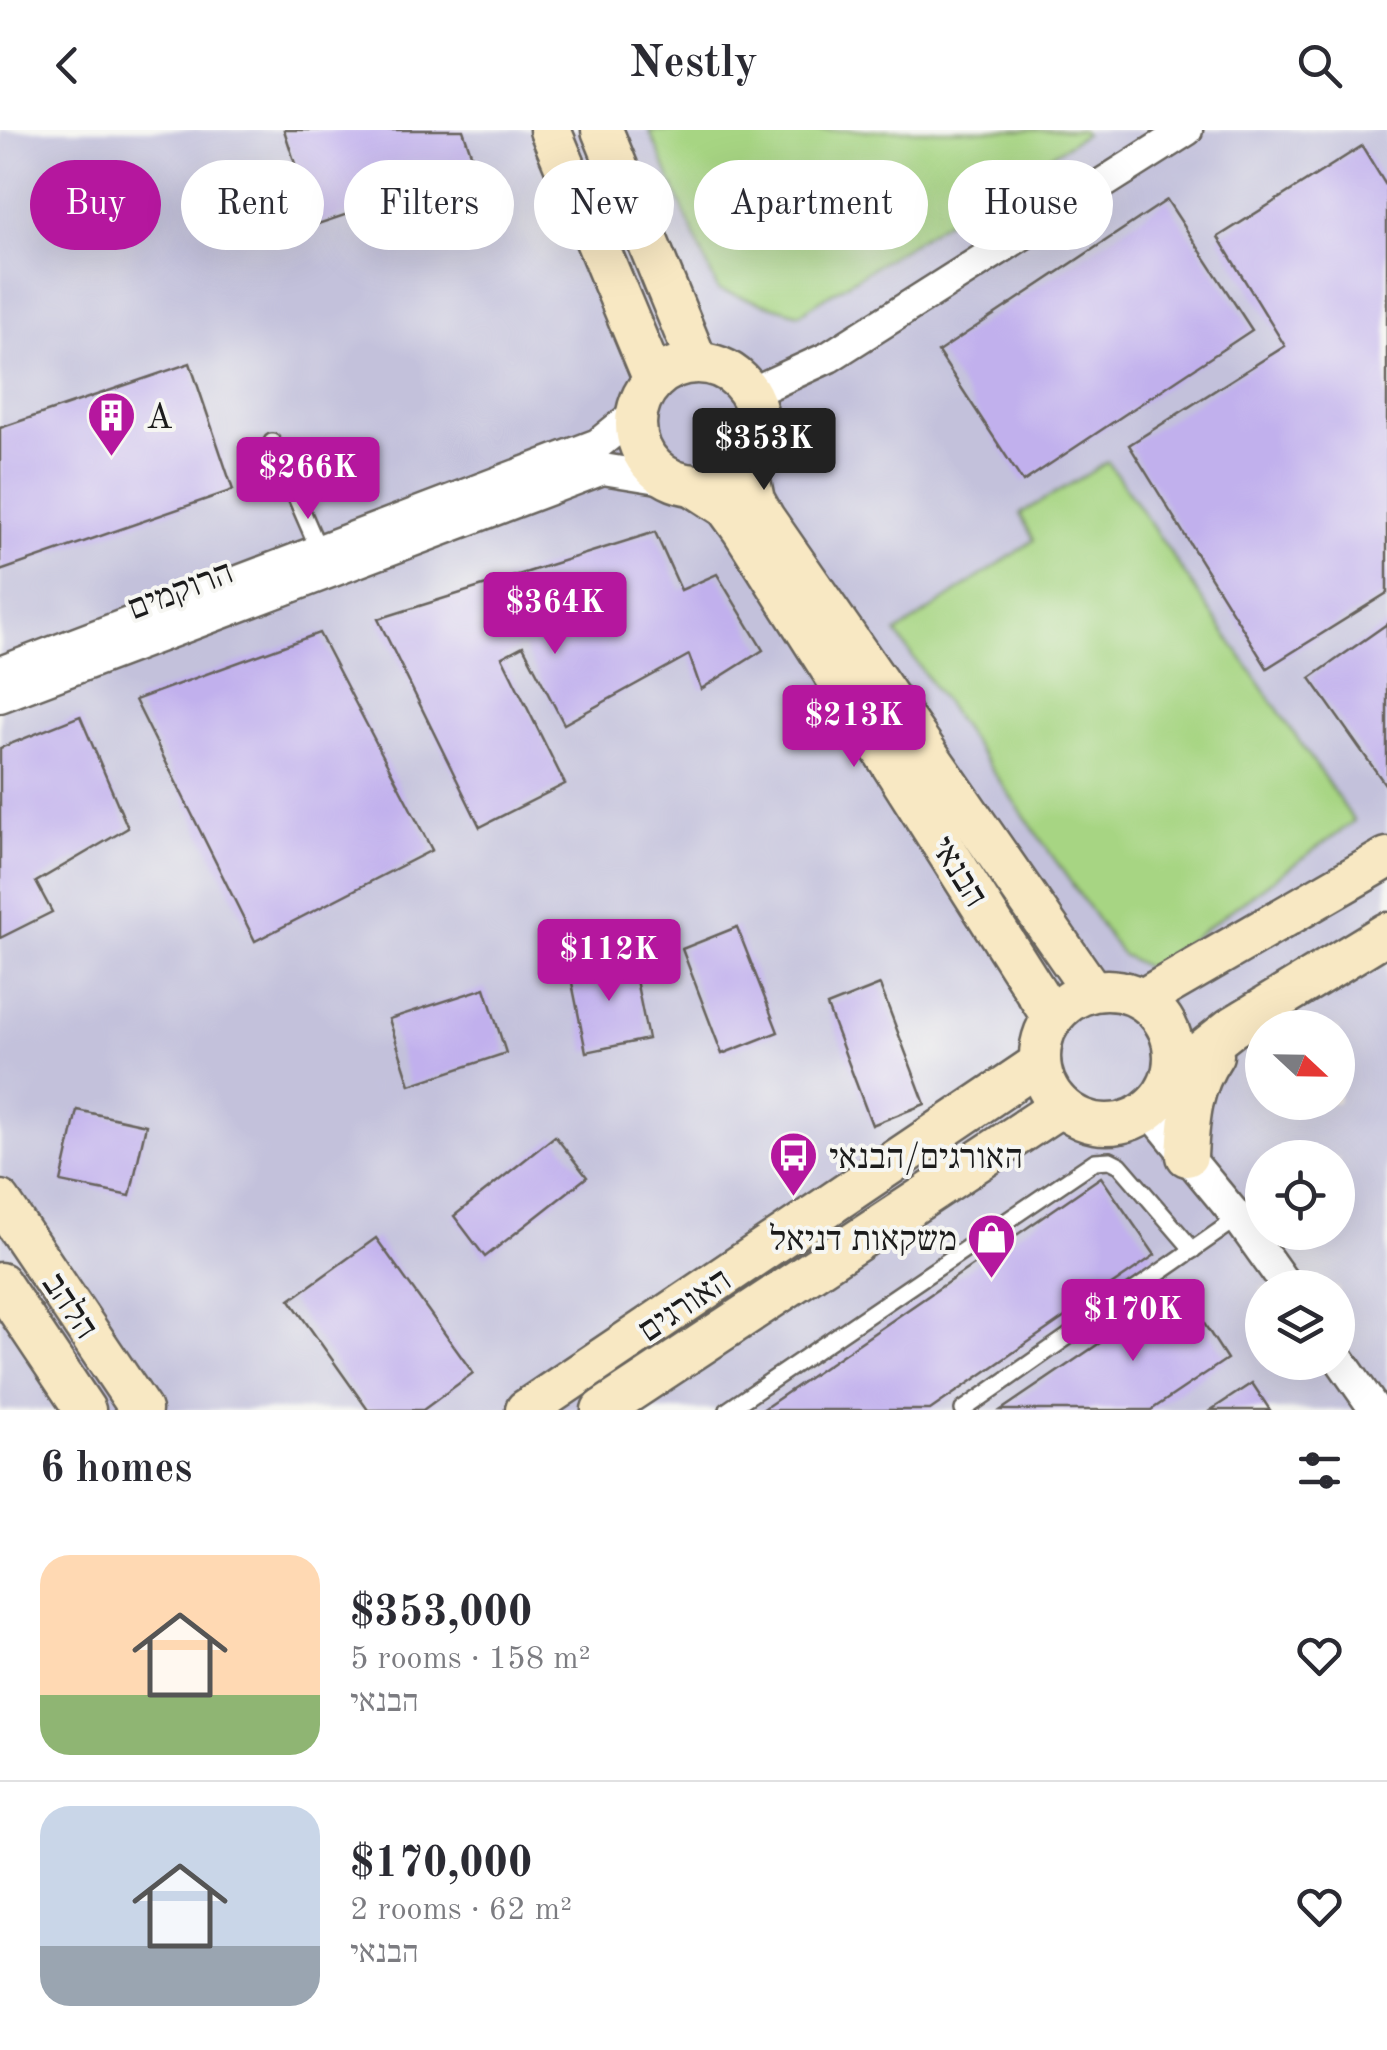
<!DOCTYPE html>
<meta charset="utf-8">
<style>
:root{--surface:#fff;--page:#f2f2f3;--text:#2b2b33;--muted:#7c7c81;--line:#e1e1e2;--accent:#b5179e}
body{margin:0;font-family:"Old Standard TT","Frank Ruhl Libre",serif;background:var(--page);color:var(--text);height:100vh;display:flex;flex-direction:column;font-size:38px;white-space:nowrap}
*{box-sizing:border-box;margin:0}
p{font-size:32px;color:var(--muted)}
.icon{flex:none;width:55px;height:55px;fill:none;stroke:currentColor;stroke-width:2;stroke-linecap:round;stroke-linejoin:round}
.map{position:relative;height:1280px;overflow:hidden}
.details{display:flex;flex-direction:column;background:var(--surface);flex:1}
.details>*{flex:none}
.guide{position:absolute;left:30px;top:30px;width:1328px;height:90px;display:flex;gap:20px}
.needle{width:65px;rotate:112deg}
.buttons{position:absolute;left:1245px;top:880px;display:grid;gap:20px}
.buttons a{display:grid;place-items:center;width:110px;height:110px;border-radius:50%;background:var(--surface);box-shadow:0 10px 40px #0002;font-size:50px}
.price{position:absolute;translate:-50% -85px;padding:0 22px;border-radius:10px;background:var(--accent);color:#fff;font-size:32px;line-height:65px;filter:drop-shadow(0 2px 5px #0008)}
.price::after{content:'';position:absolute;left:50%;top:60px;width:30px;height:22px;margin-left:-15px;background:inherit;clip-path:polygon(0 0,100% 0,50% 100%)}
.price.active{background:#222;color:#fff}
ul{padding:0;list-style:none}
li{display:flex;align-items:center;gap:30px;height:250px;padding:0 40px}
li+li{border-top:2px solid var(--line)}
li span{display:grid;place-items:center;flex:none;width:280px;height:200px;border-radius:30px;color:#555}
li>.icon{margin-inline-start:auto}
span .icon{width:120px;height:120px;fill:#fffc;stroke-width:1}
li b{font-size:42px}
h2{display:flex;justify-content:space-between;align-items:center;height:120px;padding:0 40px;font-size:42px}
.pill{padding:0 35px;border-radius:45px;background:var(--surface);box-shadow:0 10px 40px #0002;font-size:35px;line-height:90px}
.pill.active{background:var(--accent);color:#fff}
header{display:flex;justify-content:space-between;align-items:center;height:130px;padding:0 40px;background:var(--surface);font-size:45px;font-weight:700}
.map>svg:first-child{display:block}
.industrial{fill:#c3c1db;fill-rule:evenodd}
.green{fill:#a7d583;stroke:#627850;stroke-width:2.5}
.building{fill:#c1b0ed}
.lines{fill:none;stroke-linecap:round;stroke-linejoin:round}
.lane-casing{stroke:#67645d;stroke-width:20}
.street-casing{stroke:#67645d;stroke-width:35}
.secondary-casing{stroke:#67645d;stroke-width:45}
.lane{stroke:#fff;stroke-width:15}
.street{stroke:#fff;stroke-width:30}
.secondary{stroke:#f8e8c3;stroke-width:40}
.labels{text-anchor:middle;stroke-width:8;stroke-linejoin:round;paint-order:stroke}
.poi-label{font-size:35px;fill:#1c1c1c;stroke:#f6f6f2;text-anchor:start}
.street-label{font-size:35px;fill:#1c1c1c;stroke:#f6f6f2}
</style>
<header><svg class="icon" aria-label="back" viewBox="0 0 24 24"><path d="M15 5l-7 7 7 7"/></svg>Nestly<svg class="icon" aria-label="search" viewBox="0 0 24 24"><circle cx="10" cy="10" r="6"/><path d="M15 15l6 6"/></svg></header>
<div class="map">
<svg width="1387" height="1280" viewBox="0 0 1387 1280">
<rect width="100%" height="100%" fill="#f6f6f2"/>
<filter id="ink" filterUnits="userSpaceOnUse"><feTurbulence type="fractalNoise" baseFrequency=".01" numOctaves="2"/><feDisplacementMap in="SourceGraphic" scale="20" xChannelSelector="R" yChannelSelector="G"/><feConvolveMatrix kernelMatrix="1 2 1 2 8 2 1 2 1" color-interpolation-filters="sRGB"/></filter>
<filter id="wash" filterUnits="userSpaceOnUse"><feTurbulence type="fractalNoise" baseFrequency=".0048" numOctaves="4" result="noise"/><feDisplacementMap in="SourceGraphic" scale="40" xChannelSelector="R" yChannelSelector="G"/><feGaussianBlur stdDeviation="2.25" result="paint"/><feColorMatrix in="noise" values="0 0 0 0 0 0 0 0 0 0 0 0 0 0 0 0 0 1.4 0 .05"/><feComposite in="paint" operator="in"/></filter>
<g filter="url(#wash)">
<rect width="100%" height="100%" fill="#f3e9d6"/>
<path class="industrial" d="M 0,0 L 1387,0 L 1387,1280 L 0,1280 ZM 1262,898 L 1338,898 L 1338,972 L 1262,972 ZM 1262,1028 L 1338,1028 L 1338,1102 L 1262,1102 ZM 1262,1158 L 1338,1158 L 1338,1232 L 1262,1232 Z"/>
<g class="green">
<polygon points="649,0 1082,0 1085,4 799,184 718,160"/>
<polygon points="1108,332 1354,691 1150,839 1121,824 896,503 1034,410 1020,384"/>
</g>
<g id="blocks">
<g class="building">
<polygon points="284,0 463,0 477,41 315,95"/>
<polygon points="1362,16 1387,57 1387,463 1267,538 1129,315 1285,216 1218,107"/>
<polygon points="1167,70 1252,200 1023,352 938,222"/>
<polygon points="190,233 233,360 0,441 0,298"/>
<polygon points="655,402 681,460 717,444 763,520 701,559 689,525 564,594 523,516 502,527 565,654 480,697 378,489"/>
<polygon points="1387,494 1387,657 1310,548"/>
<polygon points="319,503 432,720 255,811 135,570"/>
<polygon points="80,586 128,698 36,752 52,782 0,808 0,618"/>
<polygon points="737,797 778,902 722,924 682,819"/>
<polygon points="631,825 648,909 586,922 569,838"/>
<polygon points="880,855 925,974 872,995 827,876"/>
<polygon points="485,858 506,923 410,955 389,889"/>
<polygon points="77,980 146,995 130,1066 61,1052"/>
<polygon points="555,1006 587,1047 485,1127 454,1086"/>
<polygon points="1101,1047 1155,1125 930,1280 762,1280"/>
<polygon points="376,1108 473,1243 423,1280 368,1280 290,1170"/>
<polygon points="1181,1158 1227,1229 1151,1280 1001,1280"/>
<polygon points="1252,1253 1270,1280 1211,1280"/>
</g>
</g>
</g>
<g filter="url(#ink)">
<use href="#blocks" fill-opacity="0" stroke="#67645d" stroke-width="2.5"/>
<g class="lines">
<defs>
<g id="lane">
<polyline points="272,312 319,420"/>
<polyline points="728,1280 1095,1031 1110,1030 1120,1035 1193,1120"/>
<polyline points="963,1280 1238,1088"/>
</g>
<g id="street">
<polyline points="751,263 829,227 1187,0"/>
<polyline points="0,542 598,314 630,288 641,268"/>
<polyline points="0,567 603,339 671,350"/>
<polyline points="1149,980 1238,1088 1288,1158"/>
<polyline points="1338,1227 1375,1280"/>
</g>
<g id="secondary">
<polyline points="550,0 654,250"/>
<polyline points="602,0 697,232"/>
<circle cx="697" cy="294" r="61"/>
<polyline points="746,332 754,370 764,388 1092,861"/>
<polyline points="692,355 726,377 742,399 1052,887"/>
<circle cx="1107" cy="927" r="67"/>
<polyline points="1143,869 1387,728"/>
<polyline points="1173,944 1231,898 1387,803"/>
<path d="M 1187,1026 C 1189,987 1191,958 1213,925"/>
<polyline points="0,1071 141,1280"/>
<polyline points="0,1153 85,1280"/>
<polyline points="526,1280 1040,933"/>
<polyline points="602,1280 1061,976"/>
</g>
</defs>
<use href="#lane" class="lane-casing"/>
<use href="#street" class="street-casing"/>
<use href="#secondary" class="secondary-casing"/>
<use href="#lane" class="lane"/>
<use href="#street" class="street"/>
<use href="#secondary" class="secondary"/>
</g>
</g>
<defs>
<symbol id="building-pin" viewBox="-11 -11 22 30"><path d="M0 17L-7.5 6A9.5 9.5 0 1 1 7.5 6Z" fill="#b5179e" stroke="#f6f6f2"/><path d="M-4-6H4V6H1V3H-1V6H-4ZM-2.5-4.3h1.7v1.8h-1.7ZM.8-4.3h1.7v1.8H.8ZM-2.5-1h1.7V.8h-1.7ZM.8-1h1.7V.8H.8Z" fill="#fff"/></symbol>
<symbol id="bus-pin" viewBox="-11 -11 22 30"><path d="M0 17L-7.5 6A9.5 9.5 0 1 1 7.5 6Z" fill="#b5179e" stroke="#f6f6f2"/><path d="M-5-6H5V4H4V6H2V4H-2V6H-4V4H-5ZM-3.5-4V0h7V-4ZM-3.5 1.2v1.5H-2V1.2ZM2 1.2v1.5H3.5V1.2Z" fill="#fff"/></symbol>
<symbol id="shop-pin" viewBox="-11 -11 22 30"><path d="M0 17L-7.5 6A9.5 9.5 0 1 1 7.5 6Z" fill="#b5179e" stroke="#f6f6f2"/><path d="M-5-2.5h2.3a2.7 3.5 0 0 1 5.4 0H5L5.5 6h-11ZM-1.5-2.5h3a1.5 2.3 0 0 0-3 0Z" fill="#fff"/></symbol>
</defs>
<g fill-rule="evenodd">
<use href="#building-pin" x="84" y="258" width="55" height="75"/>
<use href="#bus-pin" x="766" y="998" width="55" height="75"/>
<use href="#shop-pin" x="964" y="1080" width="55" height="75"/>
</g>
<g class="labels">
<g class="poi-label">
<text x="146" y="298">A</text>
<text x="829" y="1038">האורגים/הבנאי</text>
<text x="957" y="1120" text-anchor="end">משקאות דניאל</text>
</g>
<g class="street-label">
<text transform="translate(180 459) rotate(-21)" y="12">הרוקמים</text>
<text transform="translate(960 741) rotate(58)" y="12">הבנאי</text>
<text transform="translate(684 1174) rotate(-34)" y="12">האורגים</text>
<text transform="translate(71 1175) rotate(56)" y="12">הלהב</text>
</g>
</g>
</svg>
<div class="buttons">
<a><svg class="needle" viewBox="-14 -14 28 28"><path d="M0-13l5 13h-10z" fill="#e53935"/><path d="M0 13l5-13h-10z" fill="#7c7c81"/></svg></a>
<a><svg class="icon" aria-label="locate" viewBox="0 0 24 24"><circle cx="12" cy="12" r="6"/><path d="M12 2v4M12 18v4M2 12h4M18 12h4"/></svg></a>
<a><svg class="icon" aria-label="layers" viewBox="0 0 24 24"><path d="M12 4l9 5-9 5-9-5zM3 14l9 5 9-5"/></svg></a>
</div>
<b class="price active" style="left:764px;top:363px">$353K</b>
<b class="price" style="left:308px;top:392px">$266K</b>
<b class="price" style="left:555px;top:527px">$364K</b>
<b class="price" style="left:854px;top:640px">$213K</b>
<b class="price" style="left:609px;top:874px">$112K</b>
<b class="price" style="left:1133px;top:1234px">$170K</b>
<div class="guide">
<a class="pill active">Buy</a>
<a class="pill">Rent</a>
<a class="pill">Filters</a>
<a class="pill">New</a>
<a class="pill">Apartment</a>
<a class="pill">House</a>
</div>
</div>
<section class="details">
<h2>6 homes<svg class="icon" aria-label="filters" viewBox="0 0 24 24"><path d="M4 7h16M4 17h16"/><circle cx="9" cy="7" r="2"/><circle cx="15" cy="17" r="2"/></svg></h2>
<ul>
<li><span style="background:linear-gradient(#ffd9b3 70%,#8fb573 0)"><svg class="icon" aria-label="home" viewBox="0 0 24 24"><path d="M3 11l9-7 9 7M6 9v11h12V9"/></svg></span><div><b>$353,000</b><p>5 rooms · 158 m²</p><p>הבנאי</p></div><svg class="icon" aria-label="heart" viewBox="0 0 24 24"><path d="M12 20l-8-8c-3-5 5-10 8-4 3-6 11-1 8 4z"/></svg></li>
<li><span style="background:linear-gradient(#c9d6e8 70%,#9aa5b1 0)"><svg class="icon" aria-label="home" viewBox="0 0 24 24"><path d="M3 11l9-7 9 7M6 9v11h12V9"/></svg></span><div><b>$170,000</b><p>2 rooms · 62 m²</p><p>הבנאי</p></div><svg class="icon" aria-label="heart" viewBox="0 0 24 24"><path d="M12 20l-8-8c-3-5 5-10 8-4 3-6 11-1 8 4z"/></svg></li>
</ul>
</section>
